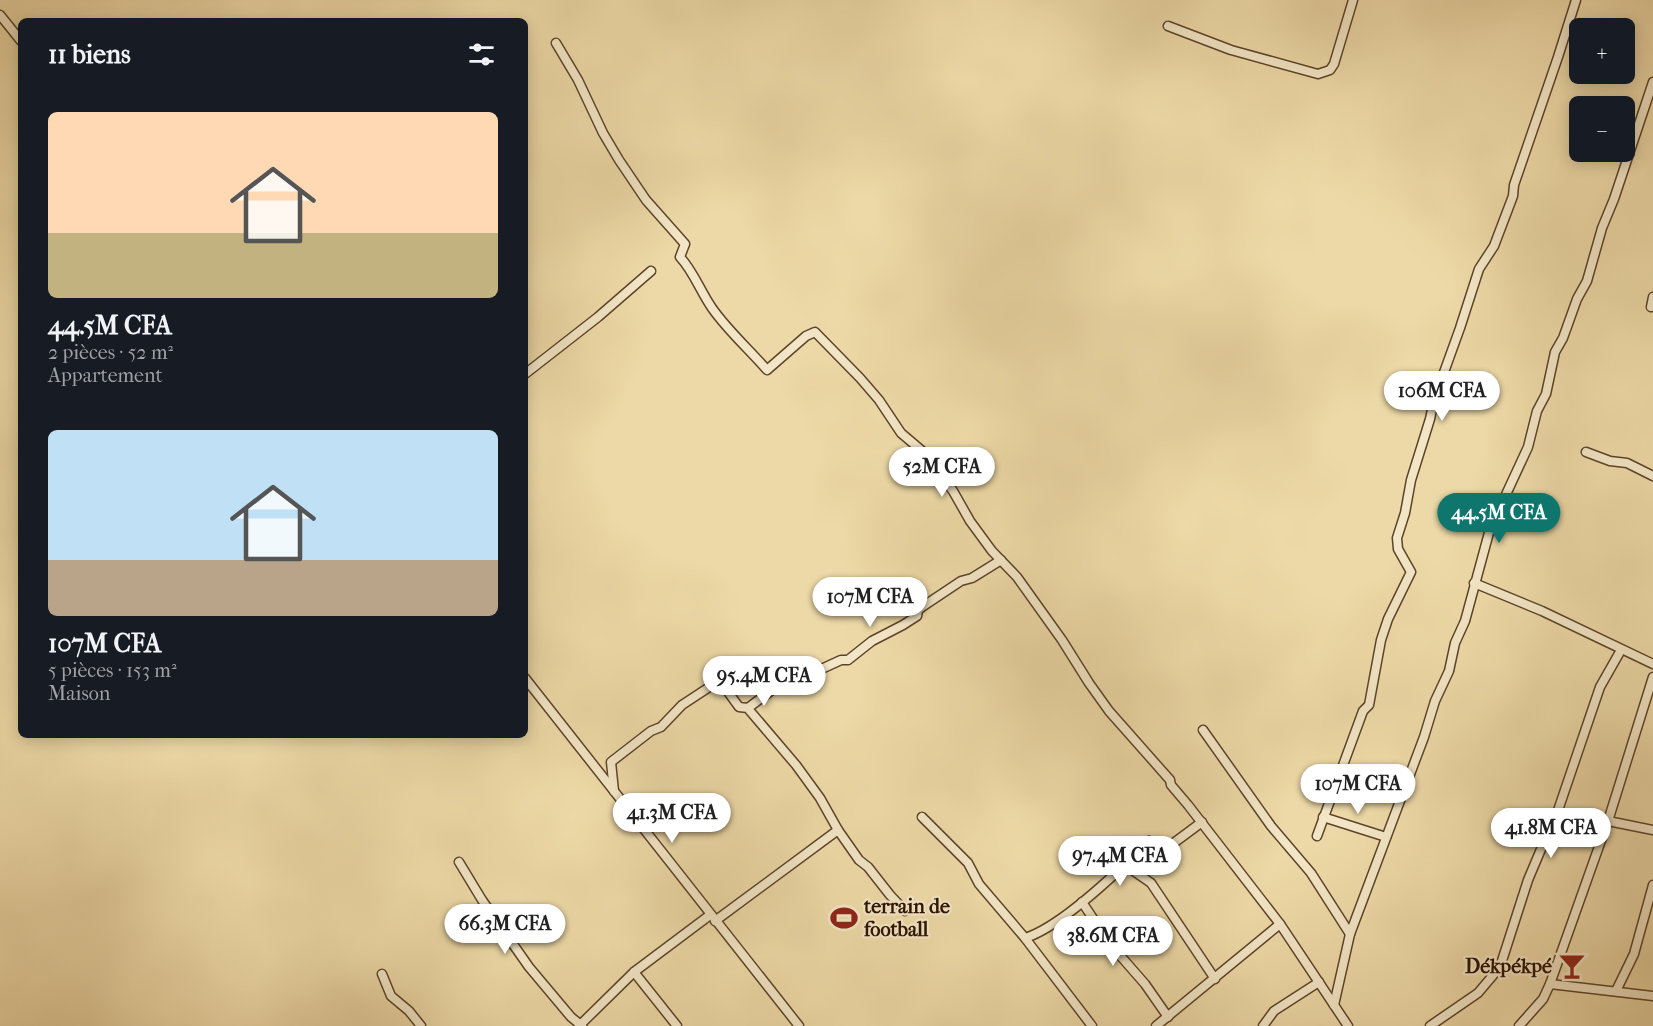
<!DOCTYPE html>
<html lang="fr">
<meta charset="utf-8">
<style>
:root{--surface:#171b24;--page:#20242c;--text:#f1f3f6;--muted:#9ea1a6;--accent:#0f766e}
body{margin:0;font-family:"IM FELL French Canon",serif;background:var(--page);color:var(--text);height:100vh;display:flex;flex-direction:column;font-size:22px;white-space:nowrap}
*{box-sizing:border-box;margin:0}
p{font-size:20px;color:var(--muted)}
.icon{flex:none;width:33px;height:33px;fill:none;stroke:currentColor;stroke-width:2;stroke-linecap:round;stroke-linejoin:round}
.map{position:relative;flex:1;overflow:hidden}
.side{position:absolute;left:18px;top:18px;width:510px;height:720px;display:flex;flex-direction:column;background:var(--surface);border-radius:9px;box-shadow:0 3px 15px #0003}
.side>*{flex:none}
.buttons{position:absolute;left:1569px;top:18px;display:grid;gap:12px}
.buttons a{display:grid;place-items:center;width:66px;height:66px;border-radius:9px;background:var(--surface);box-shadow:0 3px 15px #0003;font-size:30px}
.price{position:absolute;translate:-50% -51px;padding:0 14px;border-radius:21px;background:#fff;color:#222;font-size:20px;line-height:39px;filter:drop-shadow(0 2px 3px #0008)}
.price::after{content:'';position:absolute;left:50%;top:36px;width:18px;height:14px;margin-left:-9px;background:inherit;clip-path:polygon(0 0,100% 0,50% 100%)}
.price.selected{background:var(--accent);color:#fff}
ul{padding:0;list-style:none}
li{display:grid;align-content:center;gap:12px;height:318px;padding:0 30px}
li span{display:grid;place-items:center;height:186px;border-radius:9px;color:#555}
li>.icon{margin-inline-start:auto}
span .icon{width:108px;height:108px;fill:#fffc;stroke-width:1}
li b{font-size:26px}
h2{display:flex;justify-content:space-between;align-items:center;height:72px;padding:0 30px;font-size:26px}
.map>svg:first-child{display:block}
.lines{fill:none;stroke-linecap:round;stroke-linejoin:round}
.minor-casing{stroke:#5c442a;stroke-width:11}
.minor{stroke:#f3e6c6;stroke-width:8}
.labels{text-anchor:middle;stroke-width:4.5;stroke-linejoin:round;paint-order:stroke}
.poi-label{font-size:20px;font-weight:bold;fill:#2c1200;stroke:#f3e6c6;text-anchor:start}
</style>
<div class="map">
<svg width="1653" height="1026" viewBox="0 0 1653 1026">
<rect width="100%" height="100%" fill="#edd9a7"/>
<filter id="stains"><feTurbulence type="fractalNoise" baseFrequency=".00333" numOctaves="4"/><feColorMatrix values="0 0 0 0 .2 0 0 0 0 .09 0 0 0 0 .02 0 0 0 .5 -.17"/></filter>
<radialGradient id="worn" r=".72"><stop offset=".6" stop-color="#630" stop-opacity="0"/><stop offset="1" stop-color="#630" stop-opacity=".3"/></radialGradient>
<g class="lines">
<defs>
<g id="minor">
<polyline points="0,15 21,41"/>
<polyline points="1168,26 1231,50 1318,74 1330,70 1334,64 1353,0"/>
<path d="M 556,43 L 578,80 L 603,133 L 619,160 L 646,200 L 685,244 L 680,257 C 694,272 700,291 712,308 C 728,331 749,349 767,370 L 806,336 L 815,332 L 860,378 L 879,400 L 901,433 L 921,450 L 929,459 L 953,491 L 970,521 L 992,551 L 1017,577 L 1062,640 L 1089,683 L 1109,711 L 1170,780 L 1171,785 L 1188,805 L 1280,924 L 1348,1026"/>
<polyline points="1651,307 1653,297"/>
<polyline points="525,374 598,317 651,271"/>
<polyline points="1586,452 1610,461 1627,463 1653,476"/>
<polyline points="1474,583 1542,611 1653,664"/>
<polyline points="525,678 799,1026"/>
<polyline points="748,708 776,687 804,677 841,660 848,660 872,641 903,625 917,616 918,610 922,607 961,581 972,578 1001,560"/>
<polyline points="1203,730 1271,826 1311,873 1350,934"/>
<polyline points="614,791 611,762 651,731 661,727 682,705 717,682 723,685 739,707 748,708 750,711 796,765 820,798 838,830 859,860 868,867 890,895 905,911"/>
<polyline points="922,817 968,863 979,884 1025,938 1092,1026"/>
<polyline points="1323,817 1386,837"/>
<polyline points="1608,821 1653,830"/>
<polyline points="1317,836 1363,711 1369,705 1381,640 1388,619 1411,572 1398,549 1397,538 1405,513 1411,480 1430,419 1434,400 1460,328 1479,269 1494,246 1513,196 1514,185 1558,57 1576,0"/>
<polyline points="459,862 482,900 529,967 571,1017 582,1026"/>
<polyline points="1125,865 1151,883 1215,979"/>
<polyline points="1082,902 1110,944 1145,984 1168,1017"/>
<polyline points="715,921 838,830"/>
<path d="M 1025,938 C 1061,927 1121,869 1149,841 L 1163,851 L 1202,822"/>
<polyline points="634,972 677,1026"/>
<polyline points="382,974 391,996 409,1011 421,1026"/>
<polyline points="1550,984 1653,996"/>
<polyline points="1616,991 1634,954 1653,885"/>
<polyline points="1334,1005 1350,934 1424,737 1435,701 1449,671 1455,643 1465,621 1490,529 1528,447 1537,411 1546,394 1555,352 1563,338 1577,299 1587,281 1602,228 1614,199 1653,82"/>
<polyline points="579,1026 634,972 710,915"/>
<polyline points="1156,1026 1280,924"/>
<polyline points="1263,1026 1274,1011 1319,982"/>
<polyline points="1430,1026 1478,993 1500,967 1528,880 1547,835 1551,831 1600,687 1621,650"/>
<polyline points="1519,1026 1543,999 1550,984 1608,821 1653,677"/>
</g>
</defs>
<use href="#minor" class="minor-casing"/>
<use href="#minor" class="minor"/>
</g>
<defs>
<symbol id="stadium-bare" viewBox="-9 -9 18 18"><path d="M0-5a6.5 5 0 1 0 0 10a6.5 5 0 1 0 0-10ZM-3.5-1.8h7v3.6h-7Z" fill="#8f2418" stroke="#f3e6c6" stroke-width="2.5" paint-order="stroke"/></symbol>
<symbol id="bar-bare" viewBox="-9 -9 18 18"><path d="M-6-5H6L.8 .8V4.5H3.5V6h-7V4.5H-.8V.8Z" fill="#8f2418" stroke="#f3e6c6" stroke-width="2.5" paint-order="stroke"/></symbol>
</defs>
<g fill-rule="evenodd">
<use href="#stadium-bare" x="825" y="899" width="38" height="38"/>
<use href="#bar-bare" x="1553" y="947" width="38" height="38"/>
</g>
<g class="labels">
<g class="poi-label">
<text x="864" y="913">terrain de<tspan x="864" dy="23">football</tspan></text>
<text x="1552" y="973" text-anchor="end">Dékpékpé</text>
</g>
</g>
<rect width="100%" height="100%" filter="url(#stains)"/>
<rect width="100%" height="100%" fill="url(#worn)"/>
</svg>
<div class="buttons">
<a>+</a>
<a>−</a>
</div>
<b class="price" style="left:1442px;top:422px">106M CFA</b>
<b class="price" style="left:942px;top:498px">52M CFA</b>
<b class="price selected" style="left:1499px;top:544px">44.5M CFA</b>
<b class="price" style="left:870px;top:628px">107M CFA</b>
<b class="price" style="left:764px;top:707px">95.4M CFA</b>
<b class="price" style="left:1358px;top:815px">107M CFA</b>
<b class="price" style="left:672px;top:844px">41.3M CFA</b>
<b class="price" style="left:1551px;top:859px">41.8M CFA</b>
<b class="price" style="left:1120px;top:887px">97.4M CFA</b>
<b class="price" style="left:505px;top:955px">66.3M CFA</b>
<b class="price" style="left:1113px;top:967px">38.6M CFA</b>
<section class="side">
<h2>11 biens<svg class="icon" aria-label="filters" viewBox="0 0 24 24"><path d="M4 7h16M4 17h16"/><circle cx="9" cy="7" r="2"/><circle cx="15" cy="17" r="2"/></svg></h2>
<ul>
<li><span style="background:linear-gradient(#ffd9b3 65%,#c2b280 0)"><svg class="icon" aria-label="home" viewBox="0 0 24 24"><path d="M3 11l9-7 9 7M6 9v11h12V9"/></svg></span><div><b>44.5M CFA</b><p>2 pièces · 52 m²</p><p>Appartement</p></div></li>
<li><span style="background:linear-gradient(#bfe0f5 70%,#b9a48a 0)"><svg class="icon" aria-label="home" viewBox="0 0 24 24"><path d="M3 11l9-7 9 7M6 9v11h12V9"/></svg></span><div><b>107M CFA</b><p>5 pièces · 153 m²</p><p>Maison</p></div></li>
</ul>
</section>
</div>
